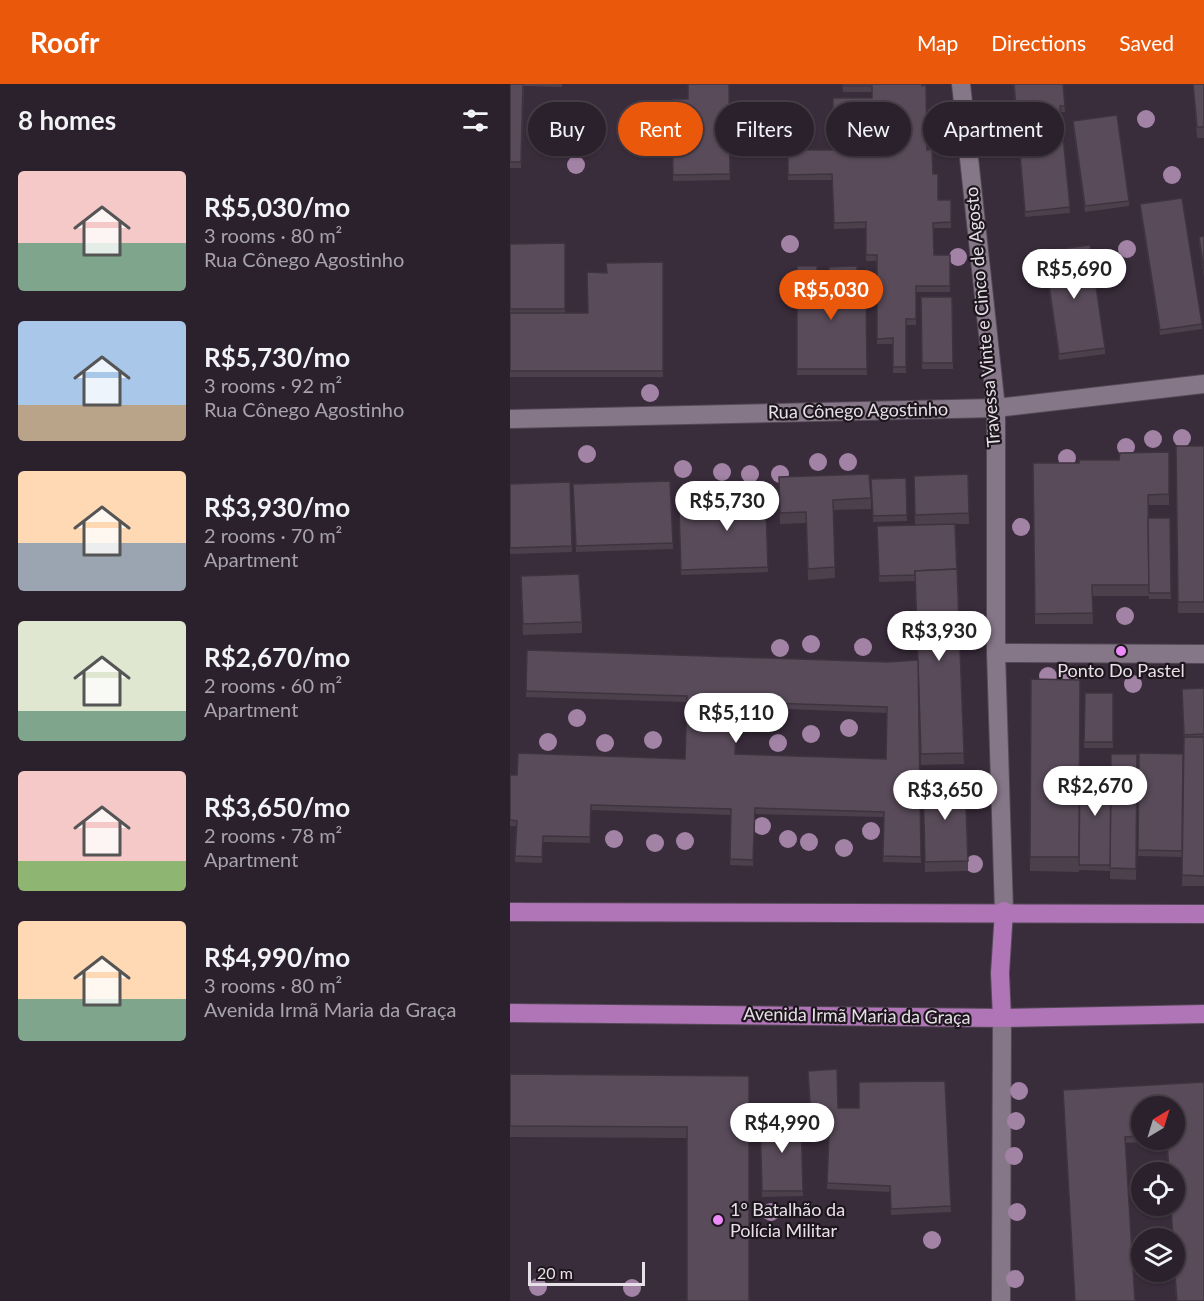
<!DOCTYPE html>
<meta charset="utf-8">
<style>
:root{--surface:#2b212c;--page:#332934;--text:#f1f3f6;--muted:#a6a3a9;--line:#473e48;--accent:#ea580c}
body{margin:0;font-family:Lato,sans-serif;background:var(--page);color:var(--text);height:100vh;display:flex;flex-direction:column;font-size:22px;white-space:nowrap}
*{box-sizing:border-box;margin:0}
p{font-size:20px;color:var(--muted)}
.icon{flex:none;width:33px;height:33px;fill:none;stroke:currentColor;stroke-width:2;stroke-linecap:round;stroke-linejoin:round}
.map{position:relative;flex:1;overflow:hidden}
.details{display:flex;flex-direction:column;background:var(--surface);width:510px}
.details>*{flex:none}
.hud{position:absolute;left:18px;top:18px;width:570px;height:54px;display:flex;gap:12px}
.needle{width:39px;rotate:38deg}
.controls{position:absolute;left:621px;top:1012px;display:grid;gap:12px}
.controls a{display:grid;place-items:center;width:54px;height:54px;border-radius:50%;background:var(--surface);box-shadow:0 2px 4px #0004,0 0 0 2px var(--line);font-size:30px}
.scale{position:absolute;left:18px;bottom:15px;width:117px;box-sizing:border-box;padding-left:6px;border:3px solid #e8e0e9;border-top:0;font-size:16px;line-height:21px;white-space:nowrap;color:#e8e0e9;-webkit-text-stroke:4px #1d171d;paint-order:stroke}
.price{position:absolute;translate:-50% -51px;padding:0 14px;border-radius:21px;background:#fff;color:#222;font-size:20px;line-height:39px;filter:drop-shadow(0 2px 3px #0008)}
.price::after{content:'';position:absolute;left:50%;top:36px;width:18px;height:14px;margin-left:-9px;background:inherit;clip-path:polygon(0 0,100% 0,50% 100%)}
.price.selected{background:var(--accent);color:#fff}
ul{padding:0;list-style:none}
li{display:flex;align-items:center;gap:18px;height:150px;padding:0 18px}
li span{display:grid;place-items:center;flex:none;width:168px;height:120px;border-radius:6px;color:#555}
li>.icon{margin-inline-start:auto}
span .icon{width:72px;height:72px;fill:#fffc;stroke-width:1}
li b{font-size:26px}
h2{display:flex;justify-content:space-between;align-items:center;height:72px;padding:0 18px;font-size:26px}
.tag{padding:0 21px;border-radius:27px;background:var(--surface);box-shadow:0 2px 4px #0004,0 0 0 2px var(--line);font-size:21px;line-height:54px}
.tag.selected{background:var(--accent);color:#fff}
header{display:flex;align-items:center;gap:36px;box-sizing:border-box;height:84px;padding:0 30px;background:var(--accent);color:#fff}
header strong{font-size:28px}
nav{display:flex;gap:33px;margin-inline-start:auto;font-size:21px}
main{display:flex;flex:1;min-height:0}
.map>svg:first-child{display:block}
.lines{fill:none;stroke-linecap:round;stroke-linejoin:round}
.minor-casing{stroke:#544956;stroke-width:20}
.primary-casing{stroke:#544956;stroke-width:20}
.minor{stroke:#867788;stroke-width:18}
.primary{stroke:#af75b6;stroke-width:18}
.tree{fill:#a283a6}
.wall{fill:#4d404d;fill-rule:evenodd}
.building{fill:#594b5a;stroke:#3e343f;stroke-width:1.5;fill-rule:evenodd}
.poi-dot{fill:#ed8cf9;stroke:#1d171d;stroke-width:2}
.labels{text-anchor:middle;stroke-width:4.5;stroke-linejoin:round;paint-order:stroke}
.street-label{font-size:18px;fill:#e8e0e9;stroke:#1d171d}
.poi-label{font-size:18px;fill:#e8e0e9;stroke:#1d171d}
</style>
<header>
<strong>Roofr</strong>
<nav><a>Map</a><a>Directions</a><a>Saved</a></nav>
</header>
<main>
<section class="details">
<h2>8 homes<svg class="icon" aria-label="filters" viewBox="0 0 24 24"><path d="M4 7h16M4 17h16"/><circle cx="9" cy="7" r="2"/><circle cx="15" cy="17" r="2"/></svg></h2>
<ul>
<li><span style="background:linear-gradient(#f6c9c9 60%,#7fa58c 0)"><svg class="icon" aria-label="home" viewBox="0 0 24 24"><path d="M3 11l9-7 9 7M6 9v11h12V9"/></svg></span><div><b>R$5,030/mo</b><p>3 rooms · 80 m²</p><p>Rua Cônego Agostinho</p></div></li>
<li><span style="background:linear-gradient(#a9c7e8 70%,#b9a48a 0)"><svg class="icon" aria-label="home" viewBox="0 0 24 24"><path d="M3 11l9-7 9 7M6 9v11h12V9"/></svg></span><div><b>R$5,730/mo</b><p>3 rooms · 92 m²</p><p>Rua Cônego Agostinho</p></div></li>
<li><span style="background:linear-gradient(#ffd9b3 60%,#9aa5b1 0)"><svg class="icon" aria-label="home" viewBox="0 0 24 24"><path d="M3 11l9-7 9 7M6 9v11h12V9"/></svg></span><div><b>R$3,930/mo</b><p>2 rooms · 70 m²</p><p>Apartment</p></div></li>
<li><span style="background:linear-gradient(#dfe7d0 75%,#7fa58c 0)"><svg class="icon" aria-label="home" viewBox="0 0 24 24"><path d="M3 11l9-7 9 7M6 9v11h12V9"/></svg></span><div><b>R$2,670/mo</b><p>2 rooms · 60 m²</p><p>Apartment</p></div></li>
<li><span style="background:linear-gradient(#f6c9c9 75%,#8fb573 0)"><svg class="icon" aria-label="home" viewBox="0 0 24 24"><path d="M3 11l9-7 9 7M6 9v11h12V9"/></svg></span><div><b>R$3,650/mo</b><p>2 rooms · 78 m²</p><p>Apartment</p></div></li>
<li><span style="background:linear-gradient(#ffd9b3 65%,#7fa58c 0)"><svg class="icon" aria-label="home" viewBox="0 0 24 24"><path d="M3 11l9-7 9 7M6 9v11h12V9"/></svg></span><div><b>R$4,990/mo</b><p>3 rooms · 80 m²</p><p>Avenida Irmã Maria da Graça</p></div></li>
</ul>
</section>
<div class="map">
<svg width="694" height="1217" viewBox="0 0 694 1217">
<rect width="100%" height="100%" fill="#392c3b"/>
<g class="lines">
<defs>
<g id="minor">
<polyline points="451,0 486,324 486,569 494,827"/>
<polyline points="0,335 486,324 694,300"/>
<polyline points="486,569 694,570"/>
<polyline points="491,1217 492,934"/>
</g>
<g id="primary">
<polyline points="0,828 694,830"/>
<polyline points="0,929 492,934 694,930"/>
<polyline points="492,934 490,889 494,827"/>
</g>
</defs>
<use href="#minor" class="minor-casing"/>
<use href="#primary" class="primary-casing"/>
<use href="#minor" class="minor"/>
<use href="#primary" class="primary"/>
</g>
<g class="tree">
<circle cx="484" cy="26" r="9"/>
<circle cx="636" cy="35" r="9"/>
<circle cx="433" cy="53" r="9"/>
<circle cx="66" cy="81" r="9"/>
<circle cx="662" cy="91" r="9"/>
<circle cx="280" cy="160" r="9"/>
<circle cx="617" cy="165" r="9"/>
<circle cx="448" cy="173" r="9"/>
<circle cx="140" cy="309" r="9"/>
<circle cx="672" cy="354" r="9"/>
<circle cx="643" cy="355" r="9"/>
<circle cx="616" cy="363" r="9"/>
<circle cx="77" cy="370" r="9"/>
<circle cx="557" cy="374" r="9"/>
<circle cx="308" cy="378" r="9"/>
<circle cx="338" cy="378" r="9"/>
<circle cx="173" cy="385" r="9"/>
<circle cx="212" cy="388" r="9"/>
<circle cx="240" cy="390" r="9"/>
<circle cx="270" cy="390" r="9"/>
<circle cx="511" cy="443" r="9"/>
<circle cx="615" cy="532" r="9"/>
<circle cx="301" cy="560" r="9"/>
<circle cx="353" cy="563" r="9"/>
<circle cx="270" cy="564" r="9"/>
<circle cx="538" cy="592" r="9"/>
<circle cx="561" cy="595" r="9"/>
<circle cx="623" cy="600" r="9"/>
<circle cx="67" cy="634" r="9"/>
<circle cx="339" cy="644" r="9"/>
<circle cx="301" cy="650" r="9"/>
<circle cx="143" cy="656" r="9"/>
<circle cx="38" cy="658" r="9"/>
<circle cx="95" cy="659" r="9"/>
<circle cx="268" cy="659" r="9"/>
<circle cx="252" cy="742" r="9"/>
<circle cx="361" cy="747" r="9"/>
<circle cx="104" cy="755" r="9"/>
<circle cx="278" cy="755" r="9"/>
<circle cx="175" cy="757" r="9"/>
<circle cx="299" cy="758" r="9"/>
<circle cx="145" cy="759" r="9"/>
<circle cx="334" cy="764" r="9"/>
<circle cx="464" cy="780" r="9"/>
<circle cx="509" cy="1007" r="9"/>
<circle cx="506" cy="1037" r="9"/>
<circle cx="504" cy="1072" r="9"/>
<circle cx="261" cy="1128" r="9"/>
<circle cx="507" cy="1128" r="9"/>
<circle cx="422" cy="1156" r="9"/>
<circle cx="505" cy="1195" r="9"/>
<circle cx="28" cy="1203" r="9"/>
<circle cx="122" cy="1204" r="9"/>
</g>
<g class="wall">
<polygon points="0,0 52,0 52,3 14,2 11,84 0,84"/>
<polygon points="219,0 220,96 163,97 162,15 178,15"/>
<polygon points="332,0 413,0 417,66 428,116 441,116 441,144 424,144 424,171 440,171 440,208 406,208 406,241 396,241 396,289 383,289 383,260 367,260 367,177 356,177 356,144 324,145 322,96 278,96 278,66 323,66 362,14 362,8 333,8"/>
<polygon points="503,0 553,0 555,28 551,28 560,129 515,133"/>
<polygon points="683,0 694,0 694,54 687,54"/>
<polygon points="563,37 619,117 619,122 575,128 563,43"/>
<polygon points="630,120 692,240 692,245 650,251 630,125"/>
<polygon points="694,152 694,193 689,158 689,153"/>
<polygon points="55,159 55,229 78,229 96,189 153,178 153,293 0,293 0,160"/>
<polygon points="534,167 595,264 595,270 549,276 534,173"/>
<polygon points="287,182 307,203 356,207 357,291 287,291"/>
<polygon points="411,213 442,213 443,285 412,285"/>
<polygon points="666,362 694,362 694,529 668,529"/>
<polygon points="659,368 659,421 638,421 638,434 660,434 661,515 639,515 639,512 582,512 583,540 525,540 523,379 569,379 609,376"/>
<path d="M 458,390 L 459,440 L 445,440 L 454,680 L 411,681 L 408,600 L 411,779 L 373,778 L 374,733 L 245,730 L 243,782 L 220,781 L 221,731 L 81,726 L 80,759 L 33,758 L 32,779 L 5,778 L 6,742 L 0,742 L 0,691 L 7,691 L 175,675 L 177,618 L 16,613 L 17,566 L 378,578 L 408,576 L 405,497 L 369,498 L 367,442 L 405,441 L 404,403 ZM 227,623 L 377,629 L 376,675 L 225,670 Z"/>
<polygon points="269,393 361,414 361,425 323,426 325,494 298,496 296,439 270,440"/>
<polygon points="396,394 397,437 363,438 361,395"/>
<polygon points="160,397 163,465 66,468 63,400"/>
<polygon points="60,398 62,468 0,470 0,400"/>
<polygon points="255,399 258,488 171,491 169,426 216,424"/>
<polygon points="11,503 72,538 72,549 13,551"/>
<polygon points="521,595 570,596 569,788 520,787"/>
<polygon points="694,604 694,802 672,802 674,653 672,605"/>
<polygon points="575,609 603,609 603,664 574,664"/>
<polygon points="629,669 673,670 672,773 628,772"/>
<polygon points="601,670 627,670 626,796 600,795"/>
<polygon points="570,684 601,685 600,787 569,786"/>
<polygon points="413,697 458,777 458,787 415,788"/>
<polygon points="298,987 328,1024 349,1024 435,997 441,1128 381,1131 380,1108 317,1105 319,1056 302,1056"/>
<polygon points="0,990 239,992 177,1054 0,1053"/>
<path d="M 694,998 L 694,1217 L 666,1217 L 664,1184 L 664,1155 L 663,1155 L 661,1122 L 664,1122 L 664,1089 L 659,1089 L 657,1057 L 615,1059 L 625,1217 L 565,1217 L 553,1006 ZM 632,1023 L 664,1023 L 664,1056 L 632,1056 Z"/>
<polygon points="291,1033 293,1112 252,1113 250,1034"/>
</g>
<g class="building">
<polygon points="0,0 13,0 11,78 0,78"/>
<polygon points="178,0 219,0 220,90 163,91 162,15 178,15"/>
<polygon points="333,0 413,0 412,2 416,1 417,66 422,65 423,90 428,90 428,116 441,116 441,138 423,139 424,171 440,171 440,202 406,202 406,235 396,235 396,283 383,283 383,254 367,255 367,171 356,171 356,138 324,139 322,90 278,91 278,66 323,66 323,14 362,14 362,2 333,2"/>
<polygon points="504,0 553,0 555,22 550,22 560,123 515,128"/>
<polygon points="683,0 694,0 694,43 687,43"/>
<polygon points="607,31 619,117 575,122 563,37"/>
<polygon points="672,114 692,240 650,246 630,120"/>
<polygon points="694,152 694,187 689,153"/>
<polygon points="55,159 55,225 0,225 0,160"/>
<polygon points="580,161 595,264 549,270 534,167"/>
<polygon points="153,178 153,287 0,287 0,229 78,229 77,188 97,189 96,179"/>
<polygon points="287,182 307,182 307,203 319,203 319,183 347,182 347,207 356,207 357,285 287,285"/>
<polygon points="411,213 442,213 443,279 412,279"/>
<polygon points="666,362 694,362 694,518 668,518"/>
<polygon points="659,368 659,410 638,411 639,501 582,501 583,529 525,530 523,379 569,379 569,376 609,376 610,369"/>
<polygon points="359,390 361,414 323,416 325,483 298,485 296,428 270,429 269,393"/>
<polygon points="458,390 459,429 405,431 404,392"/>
<polygon points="396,394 397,431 363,432 361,395"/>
<polygon points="160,397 163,459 66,462 63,400"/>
<polygon points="60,398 62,462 0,464 0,400"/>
<polygon points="255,399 258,483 171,486 169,426 216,424 215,400"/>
<polygon points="638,434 660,434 661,509 639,509"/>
<polygon points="445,440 447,489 447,485 405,487 405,491 369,492 367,442"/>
<polygon points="447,485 454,669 411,670 405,487"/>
<polygon points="69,490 72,538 13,540 11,492"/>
<path d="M 17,566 L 378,578 L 408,576 L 411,773 L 373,772 L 374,728 L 245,724 L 243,776 L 220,775 L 221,725 L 81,721 L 80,753 L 33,752 L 32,773 L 5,772 L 7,737 L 0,736 L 0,691 L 7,691 L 8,669 L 175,675 L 177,612 L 16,607 ZM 227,618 L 377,623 L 376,675 L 225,670 Z"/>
<polygon points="521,595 570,596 569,773 520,773"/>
<polygon points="694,604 694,650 674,651 672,605"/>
<polygon points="575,609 603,609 603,658 574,658"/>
<polygon points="674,653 694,653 694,792 672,791"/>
<polygon points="629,669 673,670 672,767 628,766"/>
<polygon points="601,670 627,670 626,785 600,784"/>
<polygon points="570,684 601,685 600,781 569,781"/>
<polygon points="455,696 458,777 415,778 413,697"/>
<polygon points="327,985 328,1024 349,1024 349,998 435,997 441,1122 381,1125 380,1102 317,1099 319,1050 302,1050 298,987"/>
<polygon points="0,990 239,992 239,1217 177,1217 177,1043 0,1042"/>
<polygon points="694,998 694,1217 667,1217 664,1178 664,1155 663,1155 661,1122 664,1122 664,1089 659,1089 657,1056 664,1056 664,1023 632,1023 632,1052 615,1053 625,1217 565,1217 553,1006"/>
<polygon points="291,1033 293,1107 252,1107 250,1034"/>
</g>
<g class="poi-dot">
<circle cx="611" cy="567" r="6"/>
<circle cx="208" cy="1136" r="6"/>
</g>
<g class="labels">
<g class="street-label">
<text transform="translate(473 233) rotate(-95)" y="6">Travessa Vinte e Cinco de Agosto</text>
<text transform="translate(348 327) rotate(-1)" y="6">Rua Cônego Agostinho</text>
<text transform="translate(347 932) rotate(1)" y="6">Avenida Irmã Maria da Graça</text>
</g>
<g class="poi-label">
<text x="611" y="593">Ponto Do Pastel</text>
<text x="220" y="1132" text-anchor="start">1º Batalhão da<tspan x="220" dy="21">Polícia Militar</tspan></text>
</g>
</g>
</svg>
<div class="controls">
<a><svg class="needle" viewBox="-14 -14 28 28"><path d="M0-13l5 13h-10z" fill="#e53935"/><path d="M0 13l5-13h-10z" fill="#a6a3a9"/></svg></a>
<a><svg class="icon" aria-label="locate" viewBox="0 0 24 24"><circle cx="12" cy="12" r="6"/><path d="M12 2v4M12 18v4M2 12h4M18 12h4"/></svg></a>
<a><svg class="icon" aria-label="layers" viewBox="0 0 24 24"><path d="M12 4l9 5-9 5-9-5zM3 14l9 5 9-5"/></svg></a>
</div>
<div class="scale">20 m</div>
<b class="price" style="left:564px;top:216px">R$5,690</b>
<b class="price selected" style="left:321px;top:237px">R$5,030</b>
<b class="price" style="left:217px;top:448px">R$5,730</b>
<b class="price" style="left:429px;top:578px">R$3,930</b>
<b class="price" style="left:226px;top:660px">R$5,110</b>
<b class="price" style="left:585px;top:733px">R$2,670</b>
<b class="price" style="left:435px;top:737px">R$3,650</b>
<b class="price" style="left:272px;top:1070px">R$4,990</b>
<div class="hud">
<a class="tag">Buy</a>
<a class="tag selected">Rent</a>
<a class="tag">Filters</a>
<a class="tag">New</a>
<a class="tag">Apartment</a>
</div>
</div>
</main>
